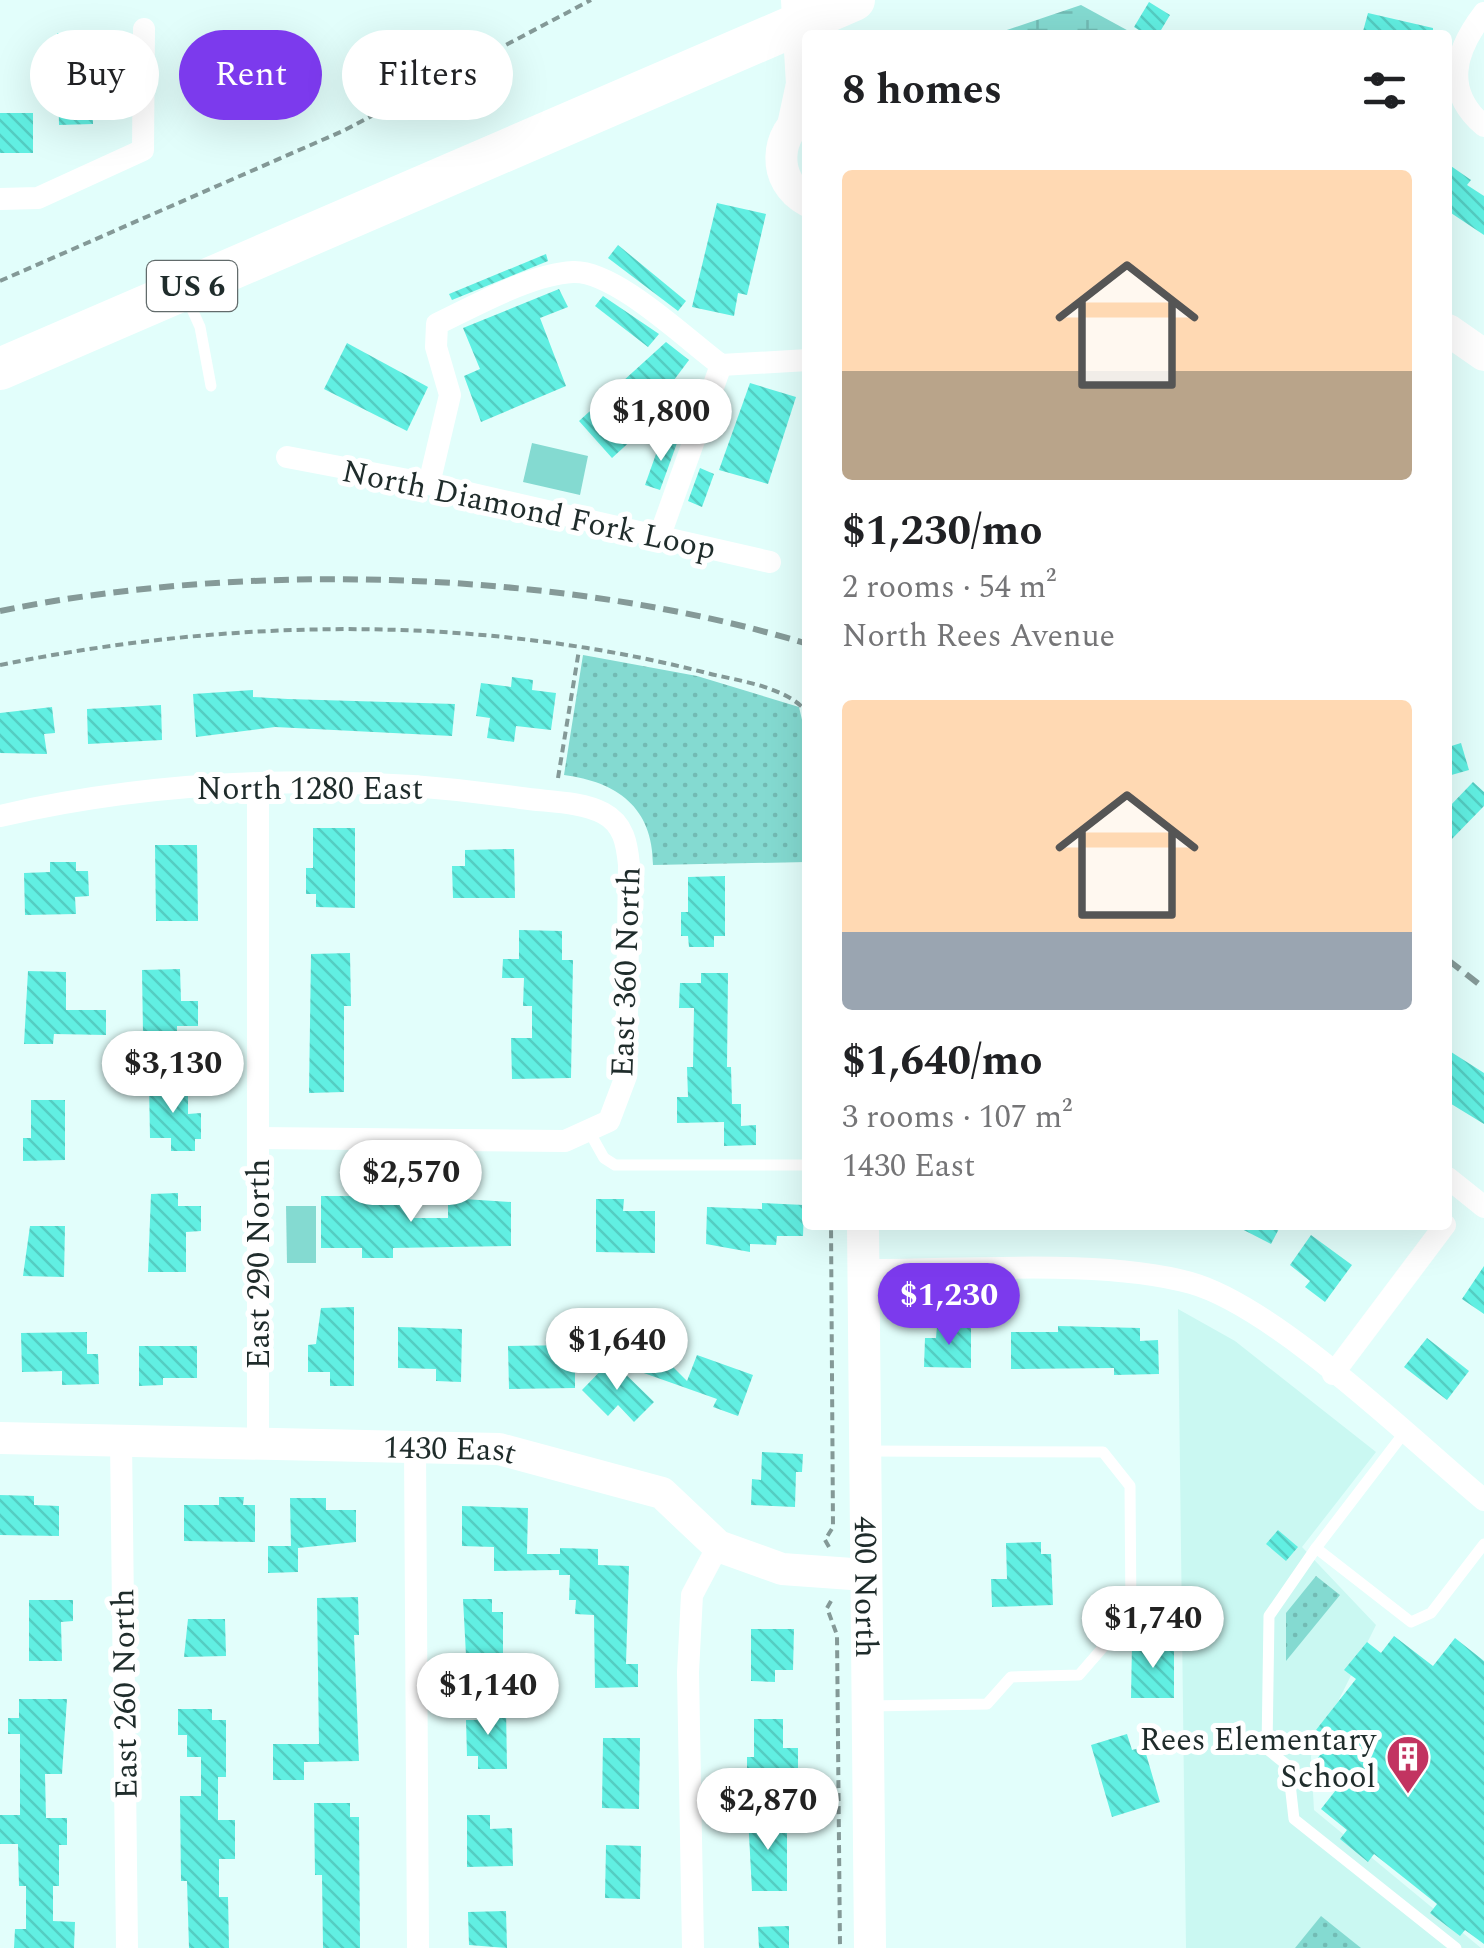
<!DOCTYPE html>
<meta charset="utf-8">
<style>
:root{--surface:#fff;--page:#f6f6f6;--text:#202124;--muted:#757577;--accent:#7c3aed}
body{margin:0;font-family:Spectral,serif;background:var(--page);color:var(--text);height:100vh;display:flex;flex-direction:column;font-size:38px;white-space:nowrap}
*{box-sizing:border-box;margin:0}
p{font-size:32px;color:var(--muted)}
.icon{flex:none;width:55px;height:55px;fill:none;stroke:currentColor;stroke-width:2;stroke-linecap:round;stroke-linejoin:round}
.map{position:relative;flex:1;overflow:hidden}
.panel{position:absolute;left:802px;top:30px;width:650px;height:1200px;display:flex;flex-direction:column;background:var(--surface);border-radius:10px;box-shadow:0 10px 40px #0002}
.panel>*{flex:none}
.top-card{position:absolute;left:30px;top:30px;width:622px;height:90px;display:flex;gap:20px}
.price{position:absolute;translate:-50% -85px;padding:0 22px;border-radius:35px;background:#fff;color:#222;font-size:32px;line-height:65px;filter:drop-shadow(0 2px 5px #0008)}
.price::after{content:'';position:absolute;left:50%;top:60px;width:30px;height:22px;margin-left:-15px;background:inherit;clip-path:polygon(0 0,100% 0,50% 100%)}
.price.selected{background:var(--accent);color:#fff}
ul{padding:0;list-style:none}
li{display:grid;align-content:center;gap:20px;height:530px;padding:0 40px}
li span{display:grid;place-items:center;height:310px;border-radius:10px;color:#555}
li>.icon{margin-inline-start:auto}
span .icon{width:180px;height:180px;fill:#fffc;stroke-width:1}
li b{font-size:42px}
h2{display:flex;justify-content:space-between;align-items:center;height:120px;padding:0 40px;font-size:42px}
.pill{padding:0 35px;border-radius:45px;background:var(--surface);box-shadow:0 10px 40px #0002;font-size:35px;line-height:90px}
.pill.selected{background:var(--accent);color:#fff}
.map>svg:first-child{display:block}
.built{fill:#caf8f2}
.green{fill:#84dad1}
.wetland{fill:url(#wetland-marsh)}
.park{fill:url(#park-dots)}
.building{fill:url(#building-back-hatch)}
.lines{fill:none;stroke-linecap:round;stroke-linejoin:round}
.path{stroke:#849997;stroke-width:4;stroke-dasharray:8 5;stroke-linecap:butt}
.lane{stroke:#fff;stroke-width:11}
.street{stroke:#fff;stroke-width:22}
.secondary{stroke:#fff;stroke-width:32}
.highway{stroke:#fff;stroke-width:42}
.rail{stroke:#859a98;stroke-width:6;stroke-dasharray:15 8;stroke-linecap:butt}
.labels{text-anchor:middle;stroke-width:10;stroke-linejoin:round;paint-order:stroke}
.shield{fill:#fff;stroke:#626b6b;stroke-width:2.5}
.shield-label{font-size:30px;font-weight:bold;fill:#1f2c2b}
.street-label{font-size:32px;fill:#1f2c2b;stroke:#fff}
.poi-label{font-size:32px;fill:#1f2c2b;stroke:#fff;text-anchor:end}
</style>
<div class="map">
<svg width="1484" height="1948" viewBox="0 0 1484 1948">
<defs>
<pattern id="wetland-marsh" width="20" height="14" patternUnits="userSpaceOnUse" patternTransform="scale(2.5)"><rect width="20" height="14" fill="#84dad1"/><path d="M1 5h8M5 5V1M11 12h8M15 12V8" fill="none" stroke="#72bbb4"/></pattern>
<pattern id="park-dots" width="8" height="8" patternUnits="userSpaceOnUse" patternTransform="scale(2.5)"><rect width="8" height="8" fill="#84dad1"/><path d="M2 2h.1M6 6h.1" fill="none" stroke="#72bbb4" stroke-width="1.8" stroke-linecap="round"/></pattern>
<pattern id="building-back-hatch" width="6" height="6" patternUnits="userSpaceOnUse" patternTransform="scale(2.5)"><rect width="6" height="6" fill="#61efe2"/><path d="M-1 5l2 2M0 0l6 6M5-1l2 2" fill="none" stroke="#54cdc2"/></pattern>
</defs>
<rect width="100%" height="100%" fill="#e2fefb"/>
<polygon class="built" points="1178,1309 1235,1341 1376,1452 1302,1547 1376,1625 1311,1756 1314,1810 1481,1948 1186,1948"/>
<g class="green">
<polygon points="532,443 588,456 580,495 523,482"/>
<polygon points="286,1206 316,1206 316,1263 287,1263"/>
</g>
<polygon class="wetland" points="1081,5 1136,35 992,35"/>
<g class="park">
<path d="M 583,655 L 697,676 L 799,707 L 807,741 L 807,862 L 653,865 C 653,807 617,782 564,775 Z"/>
<polygon points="1316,1576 1340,1595 1286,1661 1286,1613"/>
<polygon points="1321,1916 1361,1948 1295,1948"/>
</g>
<g class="building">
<polygon points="1149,2 1170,15 1158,35 1147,35 1134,27"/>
<polygon points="1368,13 1433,28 1433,35 1362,35"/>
<polygon points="57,33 91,33 93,124 59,125"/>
<rect x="0" y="113" width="33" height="40"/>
<polygon points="1448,164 1471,180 1467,185 1484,196 1484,235 1448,211"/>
<polygon points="717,203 766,214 747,295 738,293 734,316 692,307"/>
<polygon points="618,245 686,301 678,311 608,258"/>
<polygon points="546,254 548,261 452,300 449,294"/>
<polygon points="559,289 568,307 540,318 566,386 481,422 464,376 480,369 463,328"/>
<polygon points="603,296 659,334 648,347 595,306"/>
<polygon points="666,342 689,360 671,384 681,395 612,458 579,421"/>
<polygon points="347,343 428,387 407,431 324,389"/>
<polygon points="750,383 796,397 768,484 719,470"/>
<polygon points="662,437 677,443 660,490 645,485"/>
<polygon points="700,468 714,474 702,507 688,501"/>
<polygon points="512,677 533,680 532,690 556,693 551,730 516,726 514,742 487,738 490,718 476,716 481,683 511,687"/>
<polygon points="253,690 253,697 288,699 455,704 452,736 275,727 196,737 193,694"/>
<polygon points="161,705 162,740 88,744 87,709"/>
<polygon points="52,707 55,733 44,734 47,754 0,753 0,713"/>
<polygon points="1461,743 1469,770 1448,776 1448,747"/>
<polygon points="1473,782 1484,792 1484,806 1448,843 1448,808"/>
<polygon points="313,828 355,828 355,908 316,907 316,894 306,894 306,868 313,868"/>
<polygon points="155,845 197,845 198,921 156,921"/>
<polygon points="514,849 515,898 453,898 452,866 465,866 465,850"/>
<polygon points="50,862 76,862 76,871 88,871 89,896 75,897 76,914 25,915 24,873 50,872"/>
<polygon points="725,876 725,936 714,936 714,947 689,947 688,936 681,936 681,912 688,912 688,877"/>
<polygon points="519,930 562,931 562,960 573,960 571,1078 512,1079 511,1038 532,1038 532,1006 523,1006 524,978 502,978 503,959 519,959"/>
<polygon points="350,953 351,1006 344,1006 344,1092 309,1093 311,954"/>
<polygon points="180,969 181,1001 198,1001 198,1026 177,1026 177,1034 143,1034 142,970"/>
<polygon points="28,971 66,972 66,1010 106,1010 106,1035 54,1034 53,1044 24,1044"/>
<polygon points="701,973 728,973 727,1067 731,1067 732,1104 741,1104 741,1126 756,1125 756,1145 724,1146 724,1122 677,1123 677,1097 688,1097 687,1067 693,1067 694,1008 679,1008 680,983 701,983"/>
<polygon points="1448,1050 1484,1073 1484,1124 1448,1102"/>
<polygon points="149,1083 188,1083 188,1114 201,1113 201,1139 195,1139 195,1151 171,1151 171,1138 150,1138"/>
<polygon points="31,1100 65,1100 65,1160 23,1161 23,1138 31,1138"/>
<polygon points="178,1193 178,1206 201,1206 201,1231 186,1232 186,1272 148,1272 151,1194"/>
<polygon points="321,1196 410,1196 410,1218 448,1218 448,1198 511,1202 511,1246 393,1248 393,1258 362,1258 362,1248 321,1248"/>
<polygon points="596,1199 624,1199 623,1211 655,1211 655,1253 596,1252"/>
<polygon points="762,1203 804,1205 803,1236 777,1236 776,1245 750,1244 750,1252 706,1244 707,1207 762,1209"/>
<polygon points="1234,1225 1281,1225 1271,1244"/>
<polygon points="30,1226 65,1226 64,1277 23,1276"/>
<polygon points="1311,1235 1352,1265 1325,1302 1305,1287 1310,1281 1290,1265"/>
<polygon points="1484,1266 1484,1314 1462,1299"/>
<polygon points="354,1307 354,1386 330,1386 330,1372 308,1372 308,1345 316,1344 321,1308"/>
<polygon points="937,1326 971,1327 971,1368 924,1367 925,1338 936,1338"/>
<polygon points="1058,1326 1140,1328 1140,1341 1158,1340 1159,1374 1114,1375 1114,1368 1011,1369 1011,1332 1058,1332"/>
<polygon points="398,1327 462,1329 461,1382 436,1381 436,1369 398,1368"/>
<polygon points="87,1332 87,1354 98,1354 99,1384 62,1385 62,1371 22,1372 21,1333"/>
<polygon points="1427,1338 1469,1371 1447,1400 1404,1367"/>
<polygon points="648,1342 687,1381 697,1355 753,1375 738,1416 713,1407 717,1399 624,1366"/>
<polygon points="575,1345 575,1388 509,1389 508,1346"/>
<polygon points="139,1346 197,1346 197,1378 163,1378 163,1385 139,1386"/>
<polygon points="611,1360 654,1402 634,1422 618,1405 608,1416 582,1390"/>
<polygon points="762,1452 803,1454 802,1472 796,1472 795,1507 751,1505 752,1479 761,1480"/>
<polygon points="0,1495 34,1496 34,1505 59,1506 59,1536 0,1535"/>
<polygon points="219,1497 244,1497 243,1505 255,1505 255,1542 184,1541 184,1505 219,1505"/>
<polygon points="290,1498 326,1498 326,1510 356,1510 356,1542 298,1548 298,1572 268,1573 268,1546 291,1546"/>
<polygon points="462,1506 528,1508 527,1554 560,1554 560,1548 598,1549 598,1565 629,1566 626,1664 638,1664 638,1687 595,1688 594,1615 575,1614 576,1600 569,1600 570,1575 559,1575 559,1570 494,1571 494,1547 462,1546"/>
<polygon points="1278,1530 1298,1547 1286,1561 1266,1544"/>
<polygon points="1041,1542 1041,1554 1051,1554 1053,1605 992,1607 991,1579 1007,1579 1006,1543"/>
<polygon points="358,1597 359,1635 354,1635 359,1761 304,1762 304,1780 273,1780 273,1744 319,1744 317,1598"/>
<polygon points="463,1599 492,1599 492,1612 503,1612 503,1674 467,1674"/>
<polygon points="29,1600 73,1600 73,1621 61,1622 62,1661 29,1661"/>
<polygon points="188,1619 225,1619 226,1656 184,1657"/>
<polygon points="751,1629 794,1629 793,1670 775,1670 775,1682 751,1681"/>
<polygon points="1394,1636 1433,1666 1455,1638 1484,1661 1484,1944 1465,1930 1460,1936 1430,1913 1437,1904 1374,1854 1368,1862 1340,1839 1347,1830 1321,1809 1343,1781 1316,1760 1331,1742 1316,1730 1356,1679 1344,1670 1367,1642 1381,1653"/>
<polygon points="1132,1644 1174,1644 1174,1698 1131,1698"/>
<polygon points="19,1699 67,1699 62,1774 45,1774 46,1818 67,1818 67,1845 59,1845 59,1886 53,1886 53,1921 75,1922 74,1948 14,1948 15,1929 26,1929 26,1886 19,1886 18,1844 0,1844 0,1815 20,1815 20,1734 8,1734 8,1718 19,1718"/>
<polygon points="477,1707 506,1707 507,1769 478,1769 478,1756 467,1756 466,1720 477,1720"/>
<polygon points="178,1709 212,1709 212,1720 226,1720 226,1777 218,1777 218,1820 235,1820 235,1859 219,1859 219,1897 228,1897 229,1948 189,1948 187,1881 181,1881 180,1796 201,1796 201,1757 187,1757 187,1735 178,1735"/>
<polygon points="754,1719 783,1719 783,1748 798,1748 798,1778 747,1777 747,1757 754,1757"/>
<polygon points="1127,1734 1132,1750 1144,1747 1160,1802 1112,1817 1091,1745"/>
<polygon points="603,1738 640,1738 639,1809 602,1808"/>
<polygon points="314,1803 350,1803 350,1817 359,1817 360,1948 323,1948 322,1875 315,1875"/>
<polygon points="467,1815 490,1815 490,1829 512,1828 513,1866 467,1867"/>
<polygon points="748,1816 787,1816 787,1891 752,1891"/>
<polygon points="606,1845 641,1846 640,1899 605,1898"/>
<polygon points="506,1911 507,1948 469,1945 468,1912"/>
<polygon points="789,1926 789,1948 759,1948 758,1927"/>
</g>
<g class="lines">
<g class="path">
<polyline points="0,281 345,130 591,0"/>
<path d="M 0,665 C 231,618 474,614 703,672 C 736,681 785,685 808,713"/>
<polyline points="558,778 579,650"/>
<polyline points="829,1547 825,1540 833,1527 831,1225"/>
<polyline points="831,1601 827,1608 837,1635 840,1948"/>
</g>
<g class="lane">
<polyline points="187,298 200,327 211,386"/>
<polyline points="590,1133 604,1158 615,1165 808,1165"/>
<polyline points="1404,1433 1316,1548 1411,1622 1431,1613 1484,1544"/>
<polyline points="1316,1548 1269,1616 1267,1749 1288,1766 1294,1819 1456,1948"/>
<polyline points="869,1706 987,1704 1011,1677 1079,1675 1131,1615 1130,1486 1103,1452 870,1451"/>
</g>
<g class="street">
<path d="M 1484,13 C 1454,52 1443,91 1484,126"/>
<polyline points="0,199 38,198 143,150 144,29"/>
<polyline points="287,457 429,484 770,562"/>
<path d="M 429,484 L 450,395 L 436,347 L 437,324 C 475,306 531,274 573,272 C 615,270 687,340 721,365 L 808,360"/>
<polyline points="659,538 721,365"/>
<polyline points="258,786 258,1443"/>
<path d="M 0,816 C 167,777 352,773 521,798 C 547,802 580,801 603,813 C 624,824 627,844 629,865 L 626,1076 L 609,1121 L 565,1141 L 258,1138"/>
<polyline points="1448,1178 1484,1207"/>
<path d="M 864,1270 C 960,1271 1101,1258 1191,1283 C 1276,1307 1412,1440 1484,1500"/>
<polyline points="1333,1374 1445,1225"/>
<polyline points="121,1440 127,1948"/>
<polyline points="415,1447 418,1948"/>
<polyline points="693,1948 688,1672 692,1595 718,1546"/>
</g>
<g class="secondary">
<path d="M 808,113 C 774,132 771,182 808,201"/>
<polyline points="794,121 802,84 797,0"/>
<polyline points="1448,330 1484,355"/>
<path id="s1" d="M 863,1225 L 870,1948"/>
<path id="s2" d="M 0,1438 L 499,1449 L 662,1493 L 718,1546 L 782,1569 L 866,1575"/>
</g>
<polyline class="highway" points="0,369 854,0"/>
<g class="rail">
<path d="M 0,611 C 248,560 564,570 808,644"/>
<polyline points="1448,960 1484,988"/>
</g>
</g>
<defs>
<symbol id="building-pin" viewBox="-11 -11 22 30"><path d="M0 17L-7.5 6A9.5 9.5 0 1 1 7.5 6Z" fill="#c23461" stroke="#fff"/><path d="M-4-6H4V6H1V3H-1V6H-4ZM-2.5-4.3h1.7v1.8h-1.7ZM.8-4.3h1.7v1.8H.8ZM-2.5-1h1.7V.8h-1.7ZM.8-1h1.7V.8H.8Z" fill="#fff"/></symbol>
</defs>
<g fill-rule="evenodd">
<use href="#building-pin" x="1383" y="1732" width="50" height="68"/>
</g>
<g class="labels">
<rect class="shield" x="147" y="261" width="90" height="50" rx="8"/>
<g class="shield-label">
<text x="192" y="296">US 6</text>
</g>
<g class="street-label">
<text transform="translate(529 509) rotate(12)" y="11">North Diamond Fork Loop</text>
<text x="310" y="799">North 1280 East</text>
<text transform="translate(625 972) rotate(-88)" y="11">East 360 North</text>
<text transform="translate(258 1264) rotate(-90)" y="11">East 290 North</text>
<text dy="11" stroke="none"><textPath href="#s2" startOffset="450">1430 East</textPath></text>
<text dy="11" stroke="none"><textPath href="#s1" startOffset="362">400 North</textPath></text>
<text transform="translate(124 1694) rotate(-91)" y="11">East 260 North</text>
</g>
<g class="poi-label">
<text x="1376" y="1750">Rees Elementary<tspan x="1376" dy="37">School</tspan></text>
</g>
</g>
</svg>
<b class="price" style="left:661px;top:464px">$1,800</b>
<b class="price" style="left:173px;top:1116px">$3,130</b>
<b class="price" style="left:411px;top:1225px">$2,570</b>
<b class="price selected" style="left:949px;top:1348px">$1,230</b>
<b class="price" style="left:617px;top:1393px">$1,640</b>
<b class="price" style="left:1153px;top:1671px">$1,740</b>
<b class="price" style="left:488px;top:1738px">$1,140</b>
<b class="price" style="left:768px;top:1853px">$2,870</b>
<div class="top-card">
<a class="pill">Buy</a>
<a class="pill selected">Rent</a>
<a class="pill">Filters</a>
</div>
<section class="panel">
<h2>8 homes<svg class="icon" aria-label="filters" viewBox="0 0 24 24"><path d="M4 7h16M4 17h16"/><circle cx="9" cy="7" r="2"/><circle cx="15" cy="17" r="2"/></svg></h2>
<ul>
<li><span style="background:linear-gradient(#ffd9b3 65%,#b9a48a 0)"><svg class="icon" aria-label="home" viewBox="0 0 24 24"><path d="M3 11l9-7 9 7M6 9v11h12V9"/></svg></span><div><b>$1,230/mo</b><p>2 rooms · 54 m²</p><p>North Rees Avenue</p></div></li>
<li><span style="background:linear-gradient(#ffd9b3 75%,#9aa5b1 0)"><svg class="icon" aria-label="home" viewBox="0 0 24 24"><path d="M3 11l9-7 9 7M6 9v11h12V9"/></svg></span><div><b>$1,640/mo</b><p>3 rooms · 107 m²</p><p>1430 East</p></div></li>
</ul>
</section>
</div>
